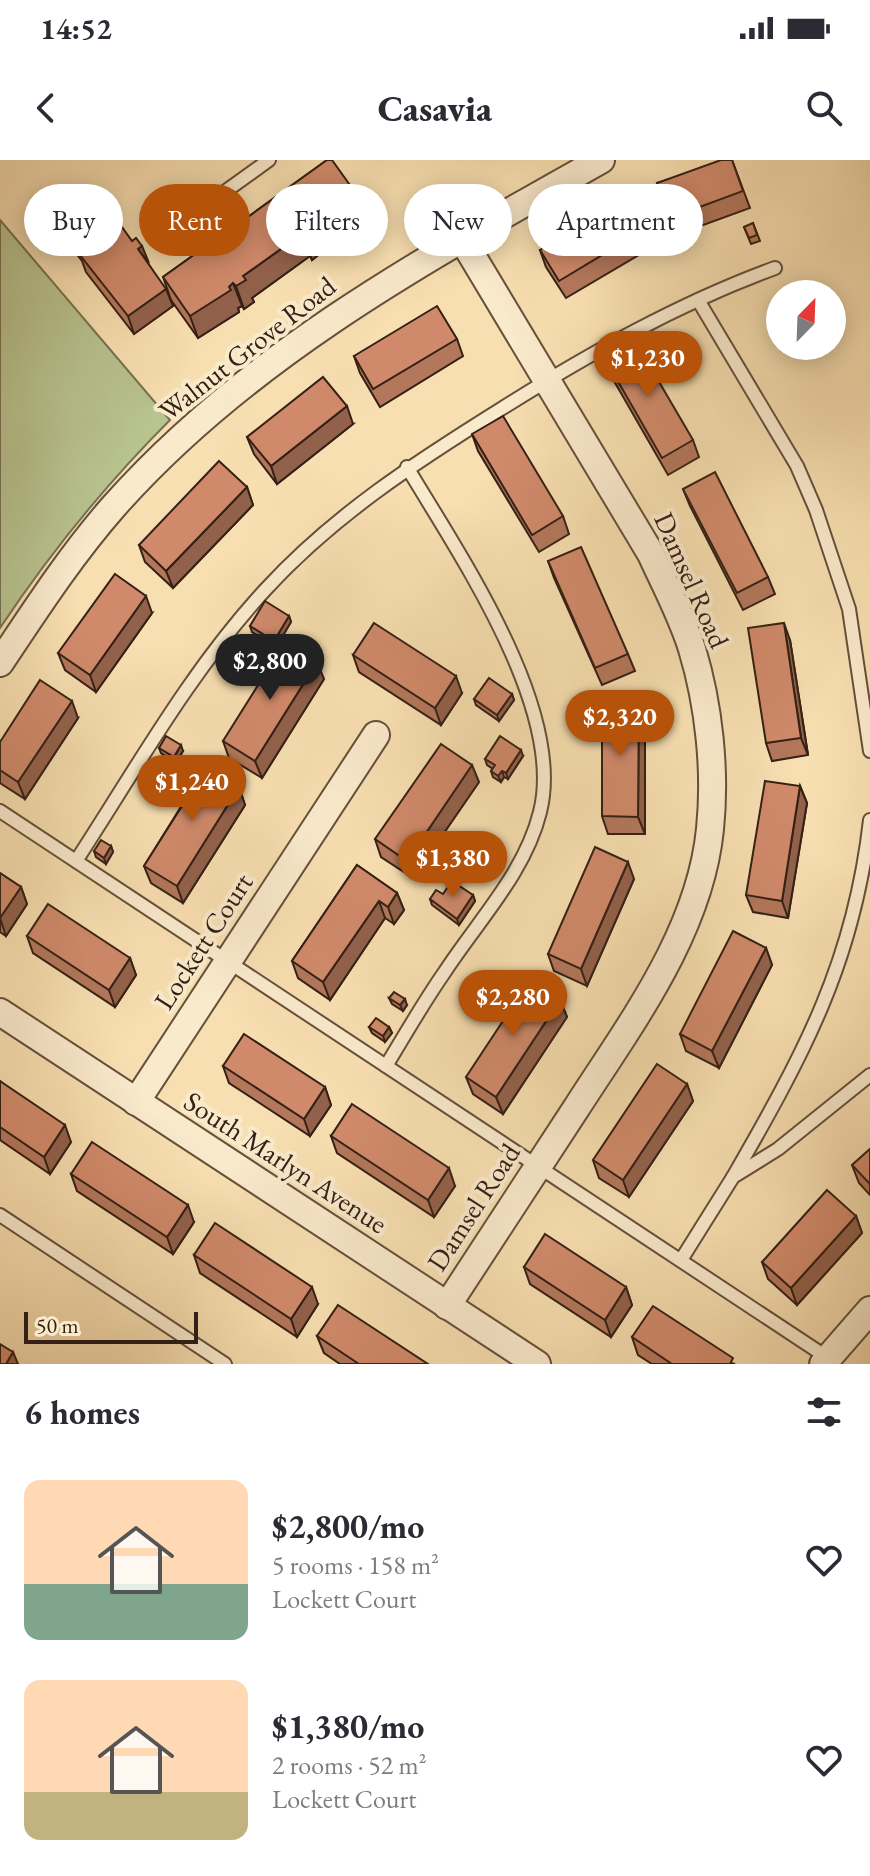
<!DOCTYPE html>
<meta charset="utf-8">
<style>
:root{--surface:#fff;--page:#f7f7f7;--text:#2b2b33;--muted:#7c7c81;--accent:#b45309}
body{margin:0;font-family:"EB Garamond",serif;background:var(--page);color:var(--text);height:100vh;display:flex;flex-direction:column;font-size:30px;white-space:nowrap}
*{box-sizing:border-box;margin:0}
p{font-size:26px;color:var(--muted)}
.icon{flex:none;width:44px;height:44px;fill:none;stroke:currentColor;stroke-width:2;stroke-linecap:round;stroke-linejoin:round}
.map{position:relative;height:1204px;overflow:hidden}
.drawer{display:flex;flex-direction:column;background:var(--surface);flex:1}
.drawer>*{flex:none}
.top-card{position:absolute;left:24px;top:24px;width:822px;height:72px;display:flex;gap:16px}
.needle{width:52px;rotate:23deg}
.tools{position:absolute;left:766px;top:120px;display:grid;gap:16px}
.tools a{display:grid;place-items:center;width:80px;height:80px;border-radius:50%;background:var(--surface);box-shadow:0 4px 20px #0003;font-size:40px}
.scale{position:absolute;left:24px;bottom:20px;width:174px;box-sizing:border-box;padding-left:8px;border:4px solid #342014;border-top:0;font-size:22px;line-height:28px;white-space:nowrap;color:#342014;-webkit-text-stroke:6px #faeacc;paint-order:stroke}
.price{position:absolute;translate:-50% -68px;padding:0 18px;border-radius:28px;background:var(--accent);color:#fff;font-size:26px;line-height:52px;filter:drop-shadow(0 2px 4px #0008)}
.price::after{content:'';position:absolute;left:50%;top:48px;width:24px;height:18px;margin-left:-12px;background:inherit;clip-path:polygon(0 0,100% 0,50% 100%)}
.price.current{background:#222;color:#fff}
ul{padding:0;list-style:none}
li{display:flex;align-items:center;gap:24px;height:200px;padding:0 24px}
li span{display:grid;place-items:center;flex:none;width:224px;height:160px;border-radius:16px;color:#555}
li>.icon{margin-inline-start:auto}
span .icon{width:96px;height:96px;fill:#fffc;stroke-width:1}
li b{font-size:34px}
h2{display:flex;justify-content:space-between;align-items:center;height:96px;padding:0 24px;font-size:34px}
.pill{padding:0 28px;border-radius:36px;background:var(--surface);box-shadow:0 4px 20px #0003;font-size:28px;line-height:72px}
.pill.current{background:var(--accent);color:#fff}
.status{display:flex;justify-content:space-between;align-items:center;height:56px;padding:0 40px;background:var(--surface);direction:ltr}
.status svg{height:22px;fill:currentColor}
header{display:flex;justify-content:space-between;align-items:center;height:104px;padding:0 24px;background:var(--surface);font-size:36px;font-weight:800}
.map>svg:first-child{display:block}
.green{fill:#b8c38f;stroke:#767252;stroke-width:2}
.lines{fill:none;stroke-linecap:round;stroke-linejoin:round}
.service-casing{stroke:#65503b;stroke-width:16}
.minor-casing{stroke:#65503b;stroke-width:30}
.service{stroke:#faeacc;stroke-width:12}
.minor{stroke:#faeacc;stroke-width:26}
.wall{fill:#b3775c;stroke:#342014;stroke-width:2}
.shaded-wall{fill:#92614b;stroke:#342014;stroke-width:2}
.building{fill:#d08a6b;stroke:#342014;stroke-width:2}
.labels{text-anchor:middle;stroke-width:8;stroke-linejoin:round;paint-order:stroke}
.street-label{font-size:28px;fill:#342014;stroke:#faeacc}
</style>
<div class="status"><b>14:52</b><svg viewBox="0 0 49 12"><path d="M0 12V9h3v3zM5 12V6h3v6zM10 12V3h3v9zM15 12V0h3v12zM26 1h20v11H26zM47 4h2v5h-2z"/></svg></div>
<header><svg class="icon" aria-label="back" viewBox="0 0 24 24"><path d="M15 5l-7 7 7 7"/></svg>Casavia<svg class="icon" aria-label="search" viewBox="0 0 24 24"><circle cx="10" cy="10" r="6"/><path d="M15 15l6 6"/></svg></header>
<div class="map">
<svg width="870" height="1204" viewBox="0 0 870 1204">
<rect width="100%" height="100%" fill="#f8dfb1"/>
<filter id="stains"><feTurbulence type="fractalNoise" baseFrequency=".0025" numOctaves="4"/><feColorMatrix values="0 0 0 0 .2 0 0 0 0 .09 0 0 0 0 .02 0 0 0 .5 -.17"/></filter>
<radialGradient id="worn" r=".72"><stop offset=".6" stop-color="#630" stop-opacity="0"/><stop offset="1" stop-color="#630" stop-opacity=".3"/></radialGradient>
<path class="green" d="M 0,60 L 170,260 C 106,324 50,393 0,468 Z"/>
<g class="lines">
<defs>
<g id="service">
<polyline points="166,74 269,0"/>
<polyline points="698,140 797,306 816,350 849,449 870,591"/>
<polyline points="0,651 828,1198"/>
<path d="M 76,701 C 136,609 191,510 266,429 C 334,355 416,302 501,249 C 587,195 679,143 775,108"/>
<path d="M 386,906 C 405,875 423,843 444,813 C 477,762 525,713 540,652 C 566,549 458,393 407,307"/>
<path d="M 733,1017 C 803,895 854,803 870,660"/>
<polyline points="0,1055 225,1204"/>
<polyline points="681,1100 733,1017 778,989 870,915"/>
</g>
<g id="minor">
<path d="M 0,503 C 36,449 71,395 114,346 C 248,195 427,98 601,0"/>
<polyline points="0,852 537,1204"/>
<polyline points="136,942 376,575"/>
<path d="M 447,1146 C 491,1079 534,1013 577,947 C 631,863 700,772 710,669 C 716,611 709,545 692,489 C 682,456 665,425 651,394 L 462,79"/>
<polyline points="823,1204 870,1150"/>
</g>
</defs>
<use href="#service" class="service-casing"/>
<use href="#minor" class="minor-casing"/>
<use href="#service" class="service"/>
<use href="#minor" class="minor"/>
</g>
<g class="wall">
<polygon points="327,0 365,57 336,78 338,81 321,89 322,92 312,100 310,96 252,138 254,142 244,149 242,146 238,148 239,152 198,178 171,140 163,117 201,90 199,85 209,85"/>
<polygon points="732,0 750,48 676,75 657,23"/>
<polygon points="753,63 760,81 751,84 744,67"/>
<polygon points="66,70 148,103 173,146 134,174 86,112 82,101 72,88"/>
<polygon points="642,71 649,89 566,138 546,107 540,90"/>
<polygon points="457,179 463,196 380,247 360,213 354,196"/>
<polygon points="604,197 693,280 699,297 668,315 610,214"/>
<polygon points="353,264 277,324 254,294 247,277"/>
<polygon points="472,274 563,356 569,374 539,392 478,291"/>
<polygon points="247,327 253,345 173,428 145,402 139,385"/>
<polygon points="683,329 768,417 775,434 743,450 690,346"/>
<polygon points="548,401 628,494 635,511 602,525 554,418"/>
<polygon points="152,453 96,532 65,510 58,493"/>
<polygon points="289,456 291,462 276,487 252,472 250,466"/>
<polygon points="790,480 808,595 772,601 766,583"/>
<polygon points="353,495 462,533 441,565 359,512"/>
<polygon points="324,519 262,618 229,598 223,581"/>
<polygon points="512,534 514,540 499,561 476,545 474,539"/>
<polygon points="645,557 645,674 608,674 602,656"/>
<polygon points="78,558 25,639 0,623 0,582"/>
<polygon points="159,588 183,591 176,603 161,593"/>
<polygon points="523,596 508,619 504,617 501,622 493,617 491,611 493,609 487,605 485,599"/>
<polygon points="479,622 413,718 381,697 375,679"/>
<polygon points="800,626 807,643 788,758 753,752 746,735"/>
<polygon points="239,627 245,645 183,743 151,723 144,706 182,645 178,632"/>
<polygon points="111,686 113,692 106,704 96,697 94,691"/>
<polygon points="357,705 397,733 404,750 394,764 385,758 330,840 298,818 292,801"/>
<polygon points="0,713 21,727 27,744 6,776 0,772"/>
<polygon points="634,719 587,826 554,811 548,794"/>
<polygon points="443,734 473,735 475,741 459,765 432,745 430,739"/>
<polygon points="27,776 130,798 136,815 115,847 33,793"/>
<polygon points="766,788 772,805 719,908 686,891 680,874"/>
<polygon points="389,838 407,845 403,851 392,844"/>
<polygon points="560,840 567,857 503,954 473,934 466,917"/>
<polygon points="369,867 389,867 392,873 385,882 372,873"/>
<polygon points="223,906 325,927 331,945 310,976 229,923"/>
<polygon points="0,921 71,982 50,1014 0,980"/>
<polygon points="687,924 693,941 629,1037 599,1018 593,1000"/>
<polygon points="331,976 455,1026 434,1057 337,993"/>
<polygon points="870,989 870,1035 859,1023 852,1005"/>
<polygon points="71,1014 194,1062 173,1094 77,1031"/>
<polygon points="856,1056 862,1073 797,1145 768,1119 762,1102"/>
<polygon points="194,1095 318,1144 297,1177 200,1113"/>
<polygon points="524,1107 626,1127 632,1145 611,1177 530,1124"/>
<polygon points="317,1176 428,1204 340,1204 324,1193"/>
<polygon points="632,1177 735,1204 652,1204 638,1195"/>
</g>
<g class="shaded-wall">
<polygon points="357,35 365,57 336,78 328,56"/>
<polygon points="314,70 322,92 312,100 304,78"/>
<polygon points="302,74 310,96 252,138 254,142 244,149 236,126 243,116"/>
<polygon points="142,86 149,103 138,89"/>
<polygon points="233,123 242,146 238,148 239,152 198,178 190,156"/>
<polygon points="166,129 173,146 134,174 128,156"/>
<polygon points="347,246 353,264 277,324 271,306"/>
<polygon points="247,327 253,345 173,428 166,411"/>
<polygon points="146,436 152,453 96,532 90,515"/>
<polygon points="289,456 291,462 276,487 274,481"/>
<polygon points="784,463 790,480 808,595 801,578"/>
<polygon points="317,502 324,519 262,618 255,601"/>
<polygon points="456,516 462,533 441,565 435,548"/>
<polygon points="512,534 514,540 499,561 497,555"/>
<polygon points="639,540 645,557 645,674 638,657"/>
<polygon points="72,541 78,558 25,639 18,622"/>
<polygon points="181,585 183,591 176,603 174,597"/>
<polygon points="521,590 523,596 508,619 506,613"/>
<polygon points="472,605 479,622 413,718 407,701"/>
<polygon points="502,611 504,617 501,622 498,616"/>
<polygon points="800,626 807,643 788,758 782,741"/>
<polygon points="239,627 245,645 183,743 177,726"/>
<polygon points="111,686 113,692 106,704 104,698"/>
<polygon points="628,702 634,719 587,826 581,809"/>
<polygon points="21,727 27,744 6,776 0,758"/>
<polygon points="397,733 404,750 394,764 388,747"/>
<polygon points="473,735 475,741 459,765 457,759"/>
<polygon points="379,741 385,758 330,840 323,822"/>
<polygon points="766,788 772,805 719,908 712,891"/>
<polygon points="130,798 136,815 115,847 109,830"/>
<polygon points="405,839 407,845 403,851 400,845"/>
<polygon points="560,840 567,857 503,954 496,937"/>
<polygon points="389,867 392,873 385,882 383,876"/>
<polygon points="687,924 693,941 629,1037 623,1020"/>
<polygon points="325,927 331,945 310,976 304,959"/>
<polygon points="65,965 71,982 50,1014 44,997"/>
<polygon points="449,1008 455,1026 434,1057 428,1040"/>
<polygon points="188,1045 194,1062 173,1094 167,1077"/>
<polygon points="856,1056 862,1073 797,1145 791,1128"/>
<polygon points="312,1127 318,1144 297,1177 291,1159"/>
<polygon points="626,1127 632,1145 611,1177 605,1160"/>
<polygon points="13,1192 18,1204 6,1204"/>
</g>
<g class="building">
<polygon points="327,0 332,0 357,35 328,56 330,59 312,67 314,70 304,78 302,74 243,116 246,120 236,126 233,123 229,127 231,130 190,156 163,117 202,89 199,85 205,80 209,85"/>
<polygon points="721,0 732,0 743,31 670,58 657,23"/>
<polygon points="623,40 642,71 559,121 540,90"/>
<polygon points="105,43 132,81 136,78 142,86 138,89 166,129 128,156 80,95 82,93 66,70"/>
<polygon points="753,63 757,75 749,78 744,67"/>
<polygon points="437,146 457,179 373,229 354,196"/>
<polygon points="634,179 693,280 662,298 604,197"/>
<polygon points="323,217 347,246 271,306 247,277"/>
<polygon points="503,256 563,356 532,375 472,274"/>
<polygon points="219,301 247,327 166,411 139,385"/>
<polygon points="715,312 768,417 737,433 683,329"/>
<polygon points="581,387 628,494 595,508 548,401"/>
<polygon points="115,414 146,436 90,515 58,493"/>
<polygon points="265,441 289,456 274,481 250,466"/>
<polygon points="374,463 456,516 435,548 353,495"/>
<polygon points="784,463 801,578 766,583 748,468"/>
<polygon points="285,482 317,502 255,601 223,581"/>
<polygon points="489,518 512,534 497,555 474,539"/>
<polygon points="40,520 72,541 18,622 0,610 0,582"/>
<polygon points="602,539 639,540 638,657 602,656"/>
<polygon points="166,576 181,585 174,597 159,588"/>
<polygon points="500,576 521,590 506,613 502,611 498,616 491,611 495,605 485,599"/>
<polygon points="441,584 472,605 407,701 375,679"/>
<polygon points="197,601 239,627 177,726 144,706 187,638 178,632"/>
<polygon points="765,621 800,626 782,741 746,735"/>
<polygon points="101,680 111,686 104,698 94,691"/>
<polygon points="595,687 628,702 581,809 548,794"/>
<polygon points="357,705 397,733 388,747 379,741 323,822 292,801"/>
<polygon points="0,713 21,727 0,758"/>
<polygon points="452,721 473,735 457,759 430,739 436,730 443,734"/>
<polygon points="48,744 130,798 109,830 27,776"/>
<polygon points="733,771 766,788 712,891 680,874"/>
<polygon points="530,820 560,840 496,937 466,917"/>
<polygon points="394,832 405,839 400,845 389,838"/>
<polygon points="376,858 389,867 383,876 369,867"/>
<polygon points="244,874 325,927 304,959 223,906"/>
<polygon points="657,904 687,924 623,1020 593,1000"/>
<polygon points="0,921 65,965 44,997 0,967"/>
<polygon points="352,944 449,1008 428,1040 331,976"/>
<polygon points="92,982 188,1045 167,1077 71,1014"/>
<polygon points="870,989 870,1024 852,1005"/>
<polygon points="827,1030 856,1056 791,1128 762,1102"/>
<polygon points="215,1063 312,1127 291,1159 194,1095"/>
<polygon points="545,1074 626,1127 605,1160 524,1107"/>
<polygon points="338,1145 428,1204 359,1204 317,1176"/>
<polygon points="653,1146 733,1198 730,1204 672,1204 632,1177"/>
<polygon points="0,1184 13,1192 6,1204 0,1204"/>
</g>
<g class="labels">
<g class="street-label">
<text transform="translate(247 188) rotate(-38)" y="10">Walnut Grove Road</text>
<text transform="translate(692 420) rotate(66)" y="10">Damsel Road</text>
<text transform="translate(203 781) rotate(-57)" y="10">Lockett Court</text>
<text transform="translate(286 1002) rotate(33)" y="10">South Marlyn Avenue</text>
<text transform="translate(473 1047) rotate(-57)" y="10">Damsel Road</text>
</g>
</g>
<rect width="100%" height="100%" filter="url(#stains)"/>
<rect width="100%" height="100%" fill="url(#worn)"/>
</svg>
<div class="tools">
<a><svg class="needle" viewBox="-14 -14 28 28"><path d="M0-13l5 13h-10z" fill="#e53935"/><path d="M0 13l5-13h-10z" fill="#7c7c81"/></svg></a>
</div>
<div class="scale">50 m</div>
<b class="price" style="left:648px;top:239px">$1,230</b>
<b class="price current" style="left:270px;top:542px">$2,800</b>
<b class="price" style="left:620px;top:598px">$2,320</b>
<b class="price" style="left:192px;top:663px">$1,240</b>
<b class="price" style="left:453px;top:739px">$1,380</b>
<b class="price" style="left:513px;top:878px">$2,280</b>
<div class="top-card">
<a class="pill">Buy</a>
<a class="pill current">Rent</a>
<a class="pill">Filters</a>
<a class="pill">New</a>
<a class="pill">Apartment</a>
</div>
</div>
<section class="drawer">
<h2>6 homes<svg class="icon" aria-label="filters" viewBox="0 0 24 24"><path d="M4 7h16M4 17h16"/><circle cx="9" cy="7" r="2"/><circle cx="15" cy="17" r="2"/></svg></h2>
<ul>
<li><span style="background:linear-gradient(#ffd9b3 65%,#7fa58c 0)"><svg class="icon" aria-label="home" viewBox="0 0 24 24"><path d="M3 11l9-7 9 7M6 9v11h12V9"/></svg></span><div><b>$2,800/mo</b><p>5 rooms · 158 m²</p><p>Lockett Court</p></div><svg class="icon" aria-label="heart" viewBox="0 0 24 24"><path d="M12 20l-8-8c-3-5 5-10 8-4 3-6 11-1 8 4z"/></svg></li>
<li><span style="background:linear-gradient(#ffd9b3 70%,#c2b280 0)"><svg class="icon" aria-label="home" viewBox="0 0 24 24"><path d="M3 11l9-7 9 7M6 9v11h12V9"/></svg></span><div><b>$1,380/mo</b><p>2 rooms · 52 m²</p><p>Lockett Court</p></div><svg class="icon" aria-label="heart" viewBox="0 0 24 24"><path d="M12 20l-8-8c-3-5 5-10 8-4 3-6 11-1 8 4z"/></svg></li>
</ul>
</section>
